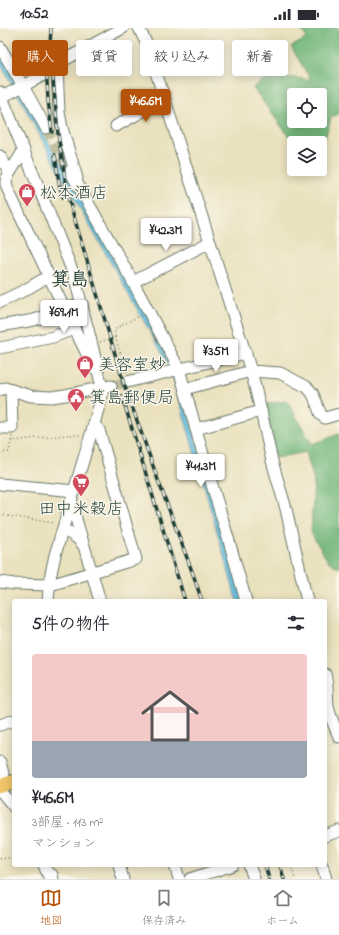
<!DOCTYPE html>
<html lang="ja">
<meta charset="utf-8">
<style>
:root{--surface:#fff;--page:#f7f7f7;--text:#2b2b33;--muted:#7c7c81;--line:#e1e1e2;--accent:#b45309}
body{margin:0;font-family:"Indie Flower","Klee One",sans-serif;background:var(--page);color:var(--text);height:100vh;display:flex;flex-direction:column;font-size:15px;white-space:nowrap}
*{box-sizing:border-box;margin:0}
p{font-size:13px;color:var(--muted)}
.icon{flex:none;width:22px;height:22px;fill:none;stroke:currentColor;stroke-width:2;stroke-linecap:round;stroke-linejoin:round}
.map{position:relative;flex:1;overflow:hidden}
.sheet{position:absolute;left:12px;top:571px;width:315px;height:268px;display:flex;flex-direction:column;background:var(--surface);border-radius:4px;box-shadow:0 2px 10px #0003}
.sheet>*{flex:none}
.hud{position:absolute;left:12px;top:12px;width:315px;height:36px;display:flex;gap:8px}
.buttons{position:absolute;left:287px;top:60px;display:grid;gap:8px}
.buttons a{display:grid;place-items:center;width:40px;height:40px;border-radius:4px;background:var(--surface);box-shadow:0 2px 10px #0003;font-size:20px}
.price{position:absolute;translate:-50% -34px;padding:0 9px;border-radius:4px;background:#fff;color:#222;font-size:13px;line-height:26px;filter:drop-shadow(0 1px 2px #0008)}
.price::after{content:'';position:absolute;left:50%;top:24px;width:12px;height:9px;margin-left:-6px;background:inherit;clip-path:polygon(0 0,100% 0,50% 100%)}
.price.on{background:var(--accent);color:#fff}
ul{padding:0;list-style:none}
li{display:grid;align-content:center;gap:8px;height:212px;padding:0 20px}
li+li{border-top:1px solid var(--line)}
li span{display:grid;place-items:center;height:124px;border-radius:4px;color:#555}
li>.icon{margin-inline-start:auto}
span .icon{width:72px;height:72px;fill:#fffc;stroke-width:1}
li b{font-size:17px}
h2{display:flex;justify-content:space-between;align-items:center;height:48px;padding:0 20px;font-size:17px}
.tag{padding:0 14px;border-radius:4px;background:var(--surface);box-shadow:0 2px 10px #0003;font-size:14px;line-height:36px}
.tag.on{background:var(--accent);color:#fff}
.status{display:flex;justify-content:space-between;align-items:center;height:28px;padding:0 20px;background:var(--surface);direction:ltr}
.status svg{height:11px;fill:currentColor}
.dock{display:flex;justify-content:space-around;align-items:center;height:56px;border-top:1px solid var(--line);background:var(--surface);font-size:11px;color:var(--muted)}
.dock a{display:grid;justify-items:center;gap:2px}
.dock .on{color:var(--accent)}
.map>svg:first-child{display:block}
.forest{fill:#72b67a;stroke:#487a57;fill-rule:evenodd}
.water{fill:#62bddf;stroke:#407d8a}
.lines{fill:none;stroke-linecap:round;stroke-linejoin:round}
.minor-tunnel{stroke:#c1c0a2;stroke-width:11;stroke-dasharray:11 5.5;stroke-linecap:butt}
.minor-casing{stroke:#667664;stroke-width:13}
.major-casing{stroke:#667664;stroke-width:16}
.path{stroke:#667664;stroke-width:1.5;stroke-dasharray:1 3;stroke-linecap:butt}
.minor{stroke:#fff;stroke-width:11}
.major{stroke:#eec569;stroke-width:14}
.rail-casing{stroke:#1f3d34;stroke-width:3.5}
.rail{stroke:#fbf7ec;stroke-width:2;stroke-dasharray:6;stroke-linecap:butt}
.labels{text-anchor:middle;stroke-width:3;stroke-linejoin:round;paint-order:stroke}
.poi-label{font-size:17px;fill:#1f3d34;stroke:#fbf7ec;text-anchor:start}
.quarter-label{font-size:19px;font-weight:bold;fill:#1f3d34;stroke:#fbf7ec}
</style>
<div class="status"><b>10:52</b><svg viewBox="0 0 49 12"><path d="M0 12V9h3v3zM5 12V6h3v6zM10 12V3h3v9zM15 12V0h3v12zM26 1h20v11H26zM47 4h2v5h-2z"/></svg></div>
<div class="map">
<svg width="339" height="851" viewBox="0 0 339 851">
<rect width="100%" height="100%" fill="#fbf7ec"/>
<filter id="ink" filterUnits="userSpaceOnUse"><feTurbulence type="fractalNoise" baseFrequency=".025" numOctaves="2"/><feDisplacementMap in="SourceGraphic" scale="8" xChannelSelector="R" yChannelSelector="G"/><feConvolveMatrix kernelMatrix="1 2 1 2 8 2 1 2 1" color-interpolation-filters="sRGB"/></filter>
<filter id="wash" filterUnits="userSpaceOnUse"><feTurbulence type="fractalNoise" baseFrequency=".012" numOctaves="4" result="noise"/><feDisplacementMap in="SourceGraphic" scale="16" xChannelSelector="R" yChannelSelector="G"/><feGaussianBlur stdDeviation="0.9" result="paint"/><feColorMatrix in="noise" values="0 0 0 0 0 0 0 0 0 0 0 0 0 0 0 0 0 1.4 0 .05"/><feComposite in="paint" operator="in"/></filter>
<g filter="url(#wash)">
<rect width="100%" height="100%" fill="#eae1be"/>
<g class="forest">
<path d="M 300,0 L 339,0 L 339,86 L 331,89 L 325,111 L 290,110 L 253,60 L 269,47 L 311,52 L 291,19 L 307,10 ZM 294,67 L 320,67 L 320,93 L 294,93 Z"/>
<polygon points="287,373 312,416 339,406 339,540 328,533 311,505 314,453 306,424 275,430 266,376"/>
</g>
<polygon class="water" points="0,24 45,107 77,161 173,333 243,573 237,573 170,339 68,159 14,60 0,35"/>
</g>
<g filter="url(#ink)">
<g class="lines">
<g class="minor-tunnel">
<polyline points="42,48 53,42"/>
<polyline points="46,100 70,143"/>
<polyline points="111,358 127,354"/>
</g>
<defs>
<g id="minor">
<polyline points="139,0 148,19 251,343 280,345 307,359 313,366 321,387 325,390 339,386"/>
<polyline points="0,19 23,58 42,48"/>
<polyline points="0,64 74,247 92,317 102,360 102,367 94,396 55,527 50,550 48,573"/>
<polyline points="0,70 23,58 46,100"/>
<polyline points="116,98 164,71"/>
<polyline points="0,128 9,143 9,146 6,153 6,156 8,162 65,282 94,340"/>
<polyline points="70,143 133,254 179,341 206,437 229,513 246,573"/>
<polyline points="9,146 24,122"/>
<polyline points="77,150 62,100 59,84 58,62 57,36 123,0"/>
<polyline points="133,254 210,214"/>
<polyline points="0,274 25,262 49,248"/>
<polyline points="0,298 34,292 65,282 82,276"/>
<polyline points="0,320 5,319 53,309 74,301"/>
<polyline points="127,354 246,325"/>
<polyline points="185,361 251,343 261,383"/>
<polyline points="0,362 5,360 31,368 52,369 65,367 111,358"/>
<polyline points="0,400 12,400 11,362"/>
<polyline points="196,401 261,383 272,433 286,481 307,573"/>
<polyline points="0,456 75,463"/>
<polyline points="71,474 83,515"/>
<polyline points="63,501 77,510 84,518 100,573"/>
<polyline points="0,554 14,556 50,557 136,531 99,402 94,396"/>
<path d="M 325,646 C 328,657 327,667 328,678 C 330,689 335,699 339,709"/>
<polyline points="0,697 14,692"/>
<polyline points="0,734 6,757"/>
<polyline points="0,762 14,779"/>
<polyline points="325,808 339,803"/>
<polyline points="44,837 48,847 52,847 53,851"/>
<polyline points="119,837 123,851"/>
<polyline points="175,837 179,851"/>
<polyline points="249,837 254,851"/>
<polyline points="322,837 326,851"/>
<polyline points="190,851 233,837"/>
</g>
<polyline id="major" points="0,758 14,754"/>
</defs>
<use href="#minor" class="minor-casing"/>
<use href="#major" class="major-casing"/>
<g class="path">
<polyline points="115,309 127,345"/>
<polyline points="100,314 115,309 115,302 118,299 141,287"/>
<polyline points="11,413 67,407 81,407"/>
<polyline points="0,425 9,424 12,408"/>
<polyline points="0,487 16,489 55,495"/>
<polyline points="325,719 333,716"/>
<polyline points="0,831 14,829"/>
<polyline points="291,837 295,851"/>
</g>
<use href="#minor" class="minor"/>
<use href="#major" class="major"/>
<defs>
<g id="rail">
<polyline points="51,0 50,16 58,106 68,169 124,356 158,452 193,546 202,573"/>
<polyline points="46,34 48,72 52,104"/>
<polyline points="55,127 59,155 63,169"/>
<polyline points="122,368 185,573"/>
<polyline points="265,837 269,851"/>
<polyline points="280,837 284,851"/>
</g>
</defs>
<use href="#rail" class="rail-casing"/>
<use href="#rail" class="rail"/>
</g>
</g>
<defs>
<symbol id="shop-pin" viewBox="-11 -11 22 30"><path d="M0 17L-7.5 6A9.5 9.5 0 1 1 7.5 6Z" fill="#d1495b" stroke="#fbf7ec"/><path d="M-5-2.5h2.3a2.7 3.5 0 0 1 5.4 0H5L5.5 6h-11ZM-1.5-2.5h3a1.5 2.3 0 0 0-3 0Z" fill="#fff"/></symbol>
<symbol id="civic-pin" viewBox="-11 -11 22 30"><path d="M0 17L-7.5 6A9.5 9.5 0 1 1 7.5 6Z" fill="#d1495b" stroke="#fbf7ec"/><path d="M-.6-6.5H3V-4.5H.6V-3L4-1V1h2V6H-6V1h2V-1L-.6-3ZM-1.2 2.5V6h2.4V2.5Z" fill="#fff"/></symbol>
<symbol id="supermarket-pin" viewBox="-11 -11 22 30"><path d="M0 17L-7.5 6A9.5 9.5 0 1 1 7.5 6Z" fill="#d1495b" stroke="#fbf7ec"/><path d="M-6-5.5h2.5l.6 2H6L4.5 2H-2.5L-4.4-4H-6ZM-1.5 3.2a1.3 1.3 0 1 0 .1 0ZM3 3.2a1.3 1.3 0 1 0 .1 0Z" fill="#fff"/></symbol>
</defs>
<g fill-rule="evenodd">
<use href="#shop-pin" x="17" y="154" width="20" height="27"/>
<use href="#shop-pin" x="75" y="326" width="20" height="27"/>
<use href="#civic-pin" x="66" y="359" width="20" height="27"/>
<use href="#supermarket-pin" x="71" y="444" width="20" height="27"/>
</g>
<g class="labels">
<g class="poi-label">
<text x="40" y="170">松本酒店</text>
<text x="98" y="342">美容室妙</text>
<text x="89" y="375">箕島郵便局</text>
<text x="81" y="486" text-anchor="middle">田中米穀店</text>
</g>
<g class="quarter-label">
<text x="70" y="257">箕島</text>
</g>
</g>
</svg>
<div class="buttons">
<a><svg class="icon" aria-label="locate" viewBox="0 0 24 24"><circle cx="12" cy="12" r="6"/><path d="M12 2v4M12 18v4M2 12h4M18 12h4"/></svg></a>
<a><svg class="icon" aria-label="layers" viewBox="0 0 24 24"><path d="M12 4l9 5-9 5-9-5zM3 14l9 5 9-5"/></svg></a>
</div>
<b class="price on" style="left:146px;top:95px">¥46.6M</b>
<b class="price" style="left:166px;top:224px">¥42.3M</b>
<b class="price" style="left:64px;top:306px">¥69.1M</b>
<b class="price" style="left:216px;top:345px">¥35M</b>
<b class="price" style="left:201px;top:460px">¥41.3M</b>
<div class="hud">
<a class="tag on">購入</a>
<a class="tag">賃貸</a>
<a class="tag">絞り込み</a>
<a class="tag">新着</a>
</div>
<section class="sheet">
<h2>5件の物件<svg class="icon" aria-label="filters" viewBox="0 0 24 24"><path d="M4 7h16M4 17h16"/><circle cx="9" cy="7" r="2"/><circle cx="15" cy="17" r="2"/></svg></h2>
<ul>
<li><span style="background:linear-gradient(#f6c9c9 70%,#9aa5b1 0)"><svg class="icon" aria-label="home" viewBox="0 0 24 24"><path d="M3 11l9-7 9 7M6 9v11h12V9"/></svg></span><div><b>¥46.6M</b><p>3部屋 · 113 m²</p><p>マンション</p></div></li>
</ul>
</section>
</div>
<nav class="dock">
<a class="on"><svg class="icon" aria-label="map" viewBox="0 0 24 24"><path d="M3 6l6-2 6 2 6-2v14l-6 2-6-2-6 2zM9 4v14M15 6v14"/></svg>地図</a>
<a><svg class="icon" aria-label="saved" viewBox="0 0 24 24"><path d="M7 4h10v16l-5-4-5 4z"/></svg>保存済み</a>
<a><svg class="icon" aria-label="home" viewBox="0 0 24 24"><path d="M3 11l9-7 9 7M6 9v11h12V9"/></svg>ホーム</a>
</nav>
